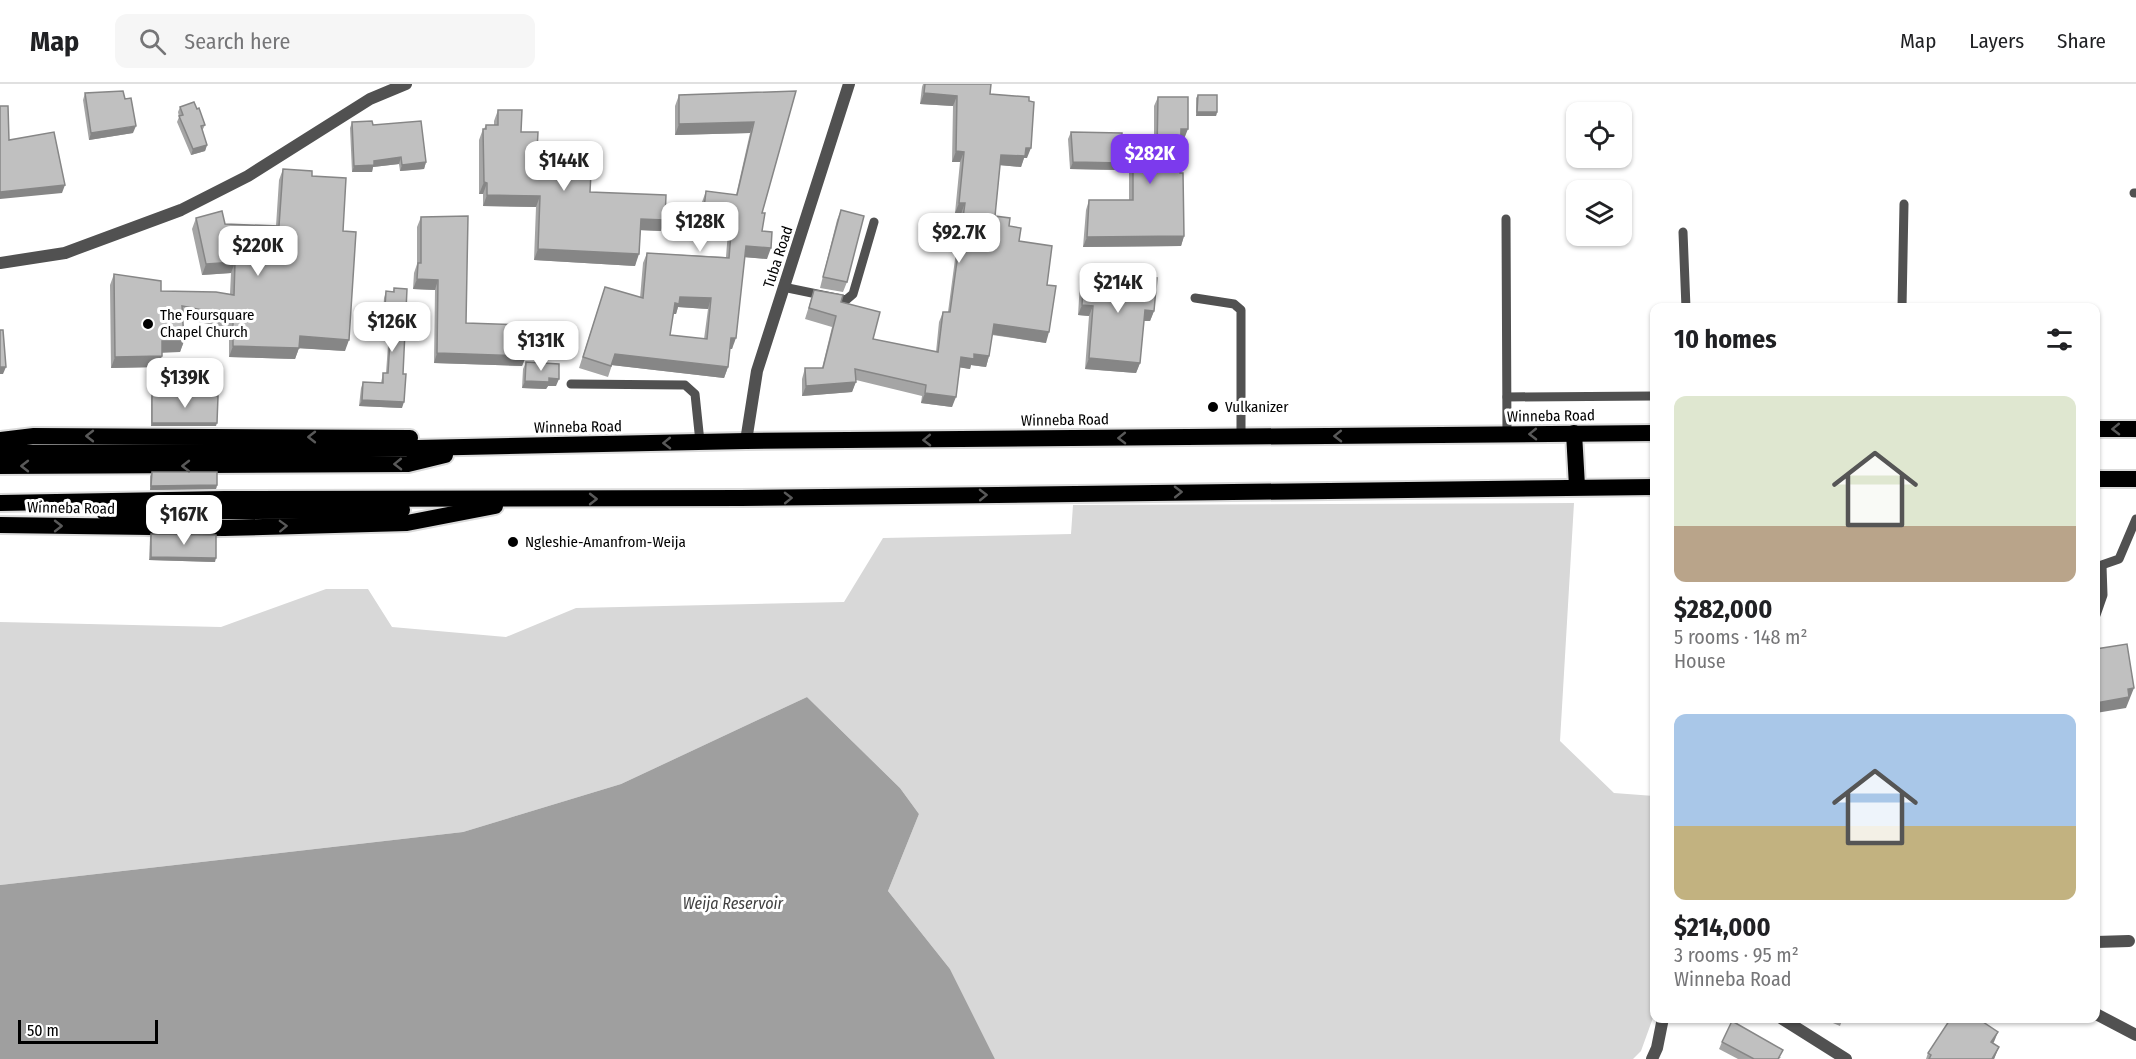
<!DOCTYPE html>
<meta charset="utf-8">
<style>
:root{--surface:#fff;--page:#f6f6f6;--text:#202124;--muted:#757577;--line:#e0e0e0;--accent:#7c3aed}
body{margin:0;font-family:"Fira Sans Condensed",sans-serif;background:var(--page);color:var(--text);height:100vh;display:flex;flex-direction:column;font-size:22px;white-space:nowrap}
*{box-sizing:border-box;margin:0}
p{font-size:20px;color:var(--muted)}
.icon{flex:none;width:33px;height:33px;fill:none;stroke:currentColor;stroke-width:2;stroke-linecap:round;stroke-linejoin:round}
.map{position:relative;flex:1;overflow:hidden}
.drawer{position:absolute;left:1650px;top:219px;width:450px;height:720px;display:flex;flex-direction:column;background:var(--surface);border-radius:12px;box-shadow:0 2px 4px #0004}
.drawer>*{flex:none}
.controls{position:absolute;left:1566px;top:18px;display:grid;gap:12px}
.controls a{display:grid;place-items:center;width:66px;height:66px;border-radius:12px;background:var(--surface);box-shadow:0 2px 4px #0004;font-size:30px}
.scale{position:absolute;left:18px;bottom:15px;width:140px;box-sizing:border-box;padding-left:6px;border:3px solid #000;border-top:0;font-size:16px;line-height:21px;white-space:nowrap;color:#000;-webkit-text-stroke:4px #fff;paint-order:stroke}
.price{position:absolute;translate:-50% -51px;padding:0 14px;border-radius:12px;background:#fff;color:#222;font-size:20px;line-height:39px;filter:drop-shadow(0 2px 3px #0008)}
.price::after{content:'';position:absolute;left:50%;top:36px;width:18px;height:14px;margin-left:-9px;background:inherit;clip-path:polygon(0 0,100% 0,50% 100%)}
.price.selected{background:var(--accent);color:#fff}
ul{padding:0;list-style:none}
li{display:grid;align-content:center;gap:12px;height:318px;padding:0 24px}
li span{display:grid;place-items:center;height:186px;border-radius:12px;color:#555}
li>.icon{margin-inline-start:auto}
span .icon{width:108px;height:108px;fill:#fffc;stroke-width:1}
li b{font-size:26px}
h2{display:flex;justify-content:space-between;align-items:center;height:72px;padding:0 24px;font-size:26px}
header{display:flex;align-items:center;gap:36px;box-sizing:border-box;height:84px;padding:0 30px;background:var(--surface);border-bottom:2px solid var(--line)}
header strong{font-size:28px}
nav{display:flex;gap:33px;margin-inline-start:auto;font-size:21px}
.search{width:420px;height:54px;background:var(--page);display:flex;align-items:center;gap:15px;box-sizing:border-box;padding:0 21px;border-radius:12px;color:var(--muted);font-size:22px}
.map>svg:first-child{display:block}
.green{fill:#d8d8d8}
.water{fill:#9f9f9f}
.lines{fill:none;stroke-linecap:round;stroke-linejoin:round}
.trunk-casing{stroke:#dbdbdb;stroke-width:20}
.service{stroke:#515151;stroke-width:9}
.minor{stroke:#515151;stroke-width:12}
.tertiary{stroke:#515151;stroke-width:12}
.trunk{stroke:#000;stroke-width:16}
.wall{fill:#a5a5a5;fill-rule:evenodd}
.shaded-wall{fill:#868686}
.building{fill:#c0c0c0;stroke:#868686;stroke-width:1.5;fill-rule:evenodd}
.oneway{stroke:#595959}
.poi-dot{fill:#000;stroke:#fff;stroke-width:2}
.labels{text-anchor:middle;stroke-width:6;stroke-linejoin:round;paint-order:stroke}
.street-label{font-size:15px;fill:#000;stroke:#fff}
.poi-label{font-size:15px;fill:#000;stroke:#fff;text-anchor:start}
.water-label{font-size:16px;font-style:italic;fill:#404040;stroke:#fff}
</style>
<header>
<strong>Map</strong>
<div class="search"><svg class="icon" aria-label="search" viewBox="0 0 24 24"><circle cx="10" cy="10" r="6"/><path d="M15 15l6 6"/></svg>Search here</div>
<nav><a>Map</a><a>Layers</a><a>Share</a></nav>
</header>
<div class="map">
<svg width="2136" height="975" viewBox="0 0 2136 975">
<rect width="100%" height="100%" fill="#fff"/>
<polygon class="green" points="1574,419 1560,657 1614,709 1654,712 1654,931 1641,967 1633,975 995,975 950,885 888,807 919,730 900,704 807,613 621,700 463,748 0,801 0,538 221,543 326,505 368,505 392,543 506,553 576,524 844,518 883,454 1071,450 1073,421"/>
<polygon class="water" points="807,613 900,704 919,730 888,807 950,885 995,975 0,975 0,801 463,748 621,700"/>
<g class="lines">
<defs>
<g id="trunk">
<polyline points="2096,345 2136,345"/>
<polyline points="1574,349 1577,402"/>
<polyline points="0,356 34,352 410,354"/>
<polyline points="0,369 226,368 746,357 1654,349"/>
<polyline points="0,382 408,380 445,371"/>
<polyline points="2096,395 2136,395"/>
<polyline points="0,419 224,415 741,414 1654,403"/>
<polyline points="104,428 402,426"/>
<polyline points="0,441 224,444 407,439 495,422"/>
</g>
</defs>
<use href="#trunk" class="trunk-casing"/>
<g class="service">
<polyline points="2134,109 2136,109"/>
<polyline points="1506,135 1507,350"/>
<polyline points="1683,148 1686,224"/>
<polyline points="783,203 846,216 853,210 874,138"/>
<polyline points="1195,214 1234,220 1241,226 1241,353"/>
<polyline points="1902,224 1904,120"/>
<polyline points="571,300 685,301 695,310 700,358"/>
<polyline points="1507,313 1654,312"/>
<polyline points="2096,483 2119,475 2136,435"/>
<polyline points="2096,531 2103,511 2102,482"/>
</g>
<g class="minor">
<polyline points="0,179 65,169 181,126 248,92 370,15 406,0"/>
<polyline points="2096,858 2129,857"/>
<polyline points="2096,930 2136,951"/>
<polyline points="1781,934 1846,975"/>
<polyline points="1652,975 1657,964 1663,934"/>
</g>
<polyline class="tertiary" points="746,357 757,287 849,0"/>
<use href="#trunk" class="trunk"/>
</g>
<g class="wall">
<polygon points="923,0 991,0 990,10 1027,74 1024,74 1021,83 1000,81 995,132 1009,142 1047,201 1046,259 992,251 989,272 986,283 971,281 970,285 959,283 952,323 921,319 922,312 856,296 852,308 802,312 802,295 805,284 822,284 832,243 805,235 814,206 841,218 873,255 936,268 939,238 943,228 948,228 961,130 955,129 960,78 952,78 953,22 920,20 922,3"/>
<path d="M 796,7 L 762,129 L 762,147 L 767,175 L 745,173 L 732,265 L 730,265 L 728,283 L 724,294 L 612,281 L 608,293 L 579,284 L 605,203 L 640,214 L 643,179 L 647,169 L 726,173 L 728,147 L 699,143 L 702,118 L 706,107 L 736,111 L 750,49 L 675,51 L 675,22 L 679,11 ZM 678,223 L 708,225 L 704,255 L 670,251 L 673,230 L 676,230 Z"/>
<polygon points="85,9 133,49 89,56 83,16"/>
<polygon points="1198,11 1217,28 1216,32 1196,32 1196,14"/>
<polygon points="1158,13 1184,55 1181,55 1180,89 1184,152 1181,162 1083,163 1086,126 1089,116 1129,116 1129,76 1133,66 1154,66 1154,22"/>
<polygon points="180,23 197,25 205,41 202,47 207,61 205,67 191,71 177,38 179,33 178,28"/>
<polygon points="498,26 521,48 537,67 590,108 661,147 641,146 635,182 534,176 536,123 483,122 483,110 479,110 479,56 483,45 484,45 486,41 494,41 494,37"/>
<polygon points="352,38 373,41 426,78 424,85 400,87 399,80 373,83 372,88 352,88 350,44"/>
<polygon points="1071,48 1119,86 1070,85 1068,55"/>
<polygon points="283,85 312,92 343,147 345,267 299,264 295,275 229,273 229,244 183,235 184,257 180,268 162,268 158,283 111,284 110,201 114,190 161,207 230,210 231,189 202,191 192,145 196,134 225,140 276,142 279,96"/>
<polygon points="841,126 847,198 843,208 820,204 837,136"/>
<polygon points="421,133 466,239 526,272 522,282 434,279 435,206 413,205 414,189 417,180 417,143"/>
<polygon points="1084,188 1154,227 1150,237 1144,237 1140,279 1136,289 1085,285 1089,232 1078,231 1080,198"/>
<polygon points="394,204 402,324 359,322 361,304 363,298 381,299 383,289 386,289 389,247 382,247 384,214 386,207 393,208"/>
<polygon points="526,278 556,302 548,302 546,305 522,304 523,285"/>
<polygon points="152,311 216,342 151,342 151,315"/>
<polygon points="152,388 217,401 216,405 150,406 150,392"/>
<polygon points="151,450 215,478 149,476 150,454"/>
<polygon points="1821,934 1843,934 1840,942"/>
<polygon points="1722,958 1781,973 1779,975 1738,975 1719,965"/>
<polygon points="1993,959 1999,963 1994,975 1926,975 1928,969"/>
</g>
<g class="shaded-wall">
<polygon points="924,9 957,12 953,22 920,20"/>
<polygon points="1197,28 1217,28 1216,32 1196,32"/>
<polygon points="754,38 750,49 675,51 679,40"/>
<polygon points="136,42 133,49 89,56 91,49"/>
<polygon points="1181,45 1188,45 1184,55 1177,55"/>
<polygon points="207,61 205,67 191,71 193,65"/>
<polygon points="1026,64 1031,64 1027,74 1024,74 1021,83 998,81 1001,71"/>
<polygon points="956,67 964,68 960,78 952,78"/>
<polygon points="401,73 399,80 373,83 372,88 352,88 354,82 374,77"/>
<polygon points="426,78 424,85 400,87 402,81"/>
<polygon points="1073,78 1122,79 1119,86 1070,85"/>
<polygon points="484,98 487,99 483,110 479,110"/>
<polygon points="65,101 62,109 0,115 0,108"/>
<polygon points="487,111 540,112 536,123 483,122"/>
<polygon points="959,119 965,119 961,130 955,129"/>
<polygon points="703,133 732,137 728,147 699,143"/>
<polygon points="641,135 665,136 661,147 637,146"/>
<polygon points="1184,152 1181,162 1083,163 1087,153"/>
<polygon points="746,162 771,164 767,175 742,173"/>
<polygon points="538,165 639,170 635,182 534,176"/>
<polygon points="235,178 231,189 202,191 206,180"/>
<polygon points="417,195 438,196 435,206 413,205"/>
<polygon points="680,213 711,214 708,225 678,223 676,230 671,230 675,219"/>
<polygon points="1082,221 1093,222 1089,232 1078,231"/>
<polygon points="1145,226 1154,227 1150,237 1141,237"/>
<polygon points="384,240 391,241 389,247 382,247"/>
<polygon points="994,240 1049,248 1046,259 990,250"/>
<polygon points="300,252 349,256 345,267 295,264"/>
<polygon points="731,254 736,254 732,265 727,264"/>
<polygon points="162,257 184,257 180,268 158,269"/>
<polygon points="233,262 299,264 295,275 229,273"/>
<polygon points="437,269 526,272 522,282 434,279"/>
<polygon points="615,270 728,283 724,294 611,281"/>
<polygon points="974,270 989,272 986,283 971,281 970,285 957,283 961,273"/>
<polygon points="162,272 158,283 111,284 115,273"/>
<polygon points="1089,274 1140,279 1136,289 1085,285"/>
<polygon points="0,283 6,283 3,290 0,290"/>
<polygon points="549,294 559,295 556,302 548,302 546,305 522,304 525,297"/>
<polygon points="856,298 852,308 802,312 806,302"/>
<polygon points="925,309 956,313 952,323 921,319"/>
<polygon points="362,316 404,318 402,324 359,322"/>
<polygon points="152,339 217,339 216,342 151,342"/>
<polygon points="217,401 216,405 150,406 151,402"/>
<polygon points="151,473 216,474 215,478 149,476"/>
<polygon points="2134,604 2126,624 2096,629 2096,619 2128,605"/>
<polygon points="1998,948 1994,958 1987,968 1991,958"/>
<polygon points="1999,963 1994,975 1992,975"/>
</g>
<g class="building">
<polygon points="925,0 991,0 990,10 1029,13 1029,17 1034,18 1031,64 1026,64 1025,72 1001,71 995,132 1010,134 1009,142 1021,144 1019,157 1052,162 1047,201 1056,202 1049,248 994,240 989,272 974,270 974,275 961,273 956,313 925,309 926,301 855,285 856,298 806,302 805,284 823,284 836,232 809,224 814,206 843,211 841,218 880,228 873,255 938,268 943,228 950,228 965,119 959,119 964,68 956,67 957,12 924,9"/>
<polygon points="123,7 125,15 131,14 136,42 91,49 85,9"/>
<path d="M 796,7 L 762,129 L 765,129 L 762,147 L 772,148 L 771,164 L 746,162 L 736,254 L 731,254 L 728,283 L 615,270 L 611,282 L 583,273 L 605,203 L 643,214 L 647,169 L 729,174 L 732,137 L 703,133 L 706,107 L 737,111 L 754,38 L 679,40 L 679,11 ZM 680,213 L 711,214 L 707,255 L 670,251 L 675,219 L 679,220 Z"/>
<polygon points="1198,11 1217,11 1217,28 1197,28"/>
<polygon points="1158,13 1188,13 1188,45 1181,45 1180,89 1183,89 1184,152 1087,153 1089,116 1133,116 1133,66 1157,66"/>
<polygon points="194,18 197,25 199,24 205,41 201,42 207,61 193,65 179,32 183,31 180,23"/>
<polygon points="0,22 8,22 9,56 54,48 65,101 0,108"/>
<polygon points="498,26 522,26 521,48 538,48 537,67 592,69 590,108 666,111 665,136 641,135 639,170 538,165 540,112 487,111 487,99 484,98 483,45 486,45 486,41 498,41"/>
<polygon points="372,37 373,41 421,37 426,78 402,81 401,73 374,77 374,81 354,82 352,38"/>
<polygon points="1071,48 1122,49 1122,79 1073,78"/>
<polygon points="283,85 312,87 312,92 346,94 343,147 356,148 349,256 300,252 299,264 233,262 233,232 182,222 184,257 162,257 162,272 115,273 114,190 161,197 161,207 216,208 234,211 235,178 206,180 196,134 222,127 225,140 279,142"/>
<polygon points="841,126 864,132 847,198 823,193"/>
<polygon points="468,132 466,239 526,241 526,272 437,269 438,196 417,195 418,179 421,179 421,133"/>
<polygon points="1084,188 1157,194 1154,227 1145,226 1140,279 1089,274 1093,222 1082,221"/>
<polygon points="394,204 407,205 403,290 406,290 404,318 362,316 363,298 383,299 383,289 388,289 391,241 384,240 386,207 394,208"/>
<polygon points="0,246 3,246 6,283 0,283"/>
<polygon points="526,278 559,280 559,295 549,294 549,298 525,297"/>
<polygon points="152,311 218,312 217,339 152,339"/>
<polygon points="152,388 217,388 217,401 151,402"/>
<polygon points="151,450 216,451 216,474 151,473"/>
<polygon points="2127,560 2134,604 2128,605 2129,613 2096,619 2096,565"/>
<polygon points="1951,934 1977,934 1998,948 1991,958 1999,963 1992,975 1929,975 1931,971 1928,969"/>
<polygon points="1732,937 1783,966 1778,975 1754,975 1722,958"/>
</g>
<defs><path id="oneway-chevron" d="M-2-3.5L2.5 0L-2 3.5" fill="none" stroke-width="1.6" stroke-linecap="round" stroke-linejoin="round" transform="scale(1.5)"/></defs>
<g class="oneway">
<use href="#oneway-chevron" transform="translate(2116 345) rotate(179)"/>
<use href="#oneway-chevron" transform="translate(1533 350) rotate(179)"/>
<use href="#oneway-chevron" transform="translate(90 352) rotate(-180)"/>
<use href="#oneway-chevron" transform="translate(1338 352) rotate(179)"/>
<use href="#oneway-chevron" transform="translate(312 353) rotate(-180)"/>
<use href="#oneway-chevron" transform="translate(1122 354) rotate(179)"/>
<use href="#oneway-chevron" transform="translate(927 356) rotate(179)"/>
<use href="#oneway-chevron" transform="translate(667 359) rotate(179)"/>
<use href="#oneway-chevron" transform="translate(398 380) rotate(179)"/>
<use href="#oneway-chevron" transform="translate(25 382) rotate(-180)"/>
<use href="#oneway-chevron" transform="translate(186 382) rotate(-180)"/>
<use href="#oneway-chevron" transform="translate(1178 408) rotate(-1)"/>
<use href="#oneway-chevron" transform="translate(983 411) rotate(-1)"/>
<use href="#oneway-chevron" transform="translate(788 414) rotate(-1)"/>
<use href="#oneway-chevron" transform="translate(593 415)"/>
<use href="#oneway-chevron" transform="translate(58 442)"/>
<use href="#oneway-chevron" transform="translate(283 442) rotate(-2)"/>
</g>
<g class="poi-dot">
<circle cx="148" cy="240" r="6"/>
<circle cx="1213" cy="323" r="6"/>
<circle cx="513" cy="458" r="6"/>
</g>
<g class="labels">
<g class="street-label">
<text transform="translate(778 173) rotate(-72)" y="5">Tuba Road</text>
<text transform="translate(1551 332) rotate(-1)" y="5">Winneba Road</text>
<text transform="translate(1065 336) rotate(-1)" y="5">Winneba Road</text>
<text transform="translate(578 343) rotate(-1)" y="5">Winneba Road</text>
<text transform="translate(71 424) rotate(1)" y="5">Winneba Road</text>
</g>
<g class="poi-label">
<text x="160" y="236">The Foursquare<tspan x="160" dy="17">Chapel Church</tspan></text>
<text x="1225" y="328">Vulkanizer</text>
<text x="525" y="463">Ngleshie-Amanfrom-Weija</text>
</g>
<g class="water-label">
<text x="733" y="825">Weija Reservoir</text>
</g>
</g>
</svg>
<div class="controls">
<a><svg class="icon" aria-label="locate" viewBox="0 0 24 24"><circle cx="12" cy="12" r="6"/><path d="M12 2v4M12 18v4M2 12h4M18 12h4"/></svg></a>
<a><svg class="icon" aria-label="layers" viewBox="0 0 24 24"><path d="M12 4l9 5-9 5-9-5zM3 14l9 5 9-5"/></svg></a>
</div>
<div class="scale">50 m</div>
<b class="price selected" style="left:1150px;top:101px">$282K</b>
<b class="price" style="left:564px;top:108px">$144K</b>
<b class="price" style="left:700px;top:169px">$128K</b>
<b class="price" style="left:959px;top:180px">$92.7K</b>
<b class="price" style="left:258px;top:193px">$220K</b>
<b class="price" style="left:1118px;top:230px">$214K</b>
<b class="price" style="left:392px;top:269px">$126K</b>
<b class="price" style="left:541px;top:288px">$131K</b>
<b class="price" style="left:185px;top:325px">$139K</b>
<b class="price" style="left:184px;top:462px">$167K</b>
<section class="drawer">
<h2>10 homes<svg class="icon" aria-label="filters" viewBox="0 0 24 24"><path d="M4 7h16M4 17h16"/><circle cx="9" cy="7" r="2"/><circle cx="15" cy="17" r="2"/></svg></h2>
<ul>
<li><span style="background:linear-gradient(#dfe7d0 70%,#b9a48a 0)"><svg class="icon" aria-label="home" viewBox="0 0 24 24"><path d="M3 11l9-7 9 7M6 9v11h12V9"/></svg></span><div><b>$282,000</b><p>5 rooms · 148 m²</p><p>House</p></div></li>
<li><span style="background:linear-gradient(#a9c7e8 60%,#c2b280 0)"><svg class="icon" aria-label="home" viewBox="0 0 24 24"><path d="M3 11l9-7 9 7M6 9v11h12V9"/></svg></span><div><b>$214,000</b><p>3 rooms · 95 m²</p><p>Winneba Road</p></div></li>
</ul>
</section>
</div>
